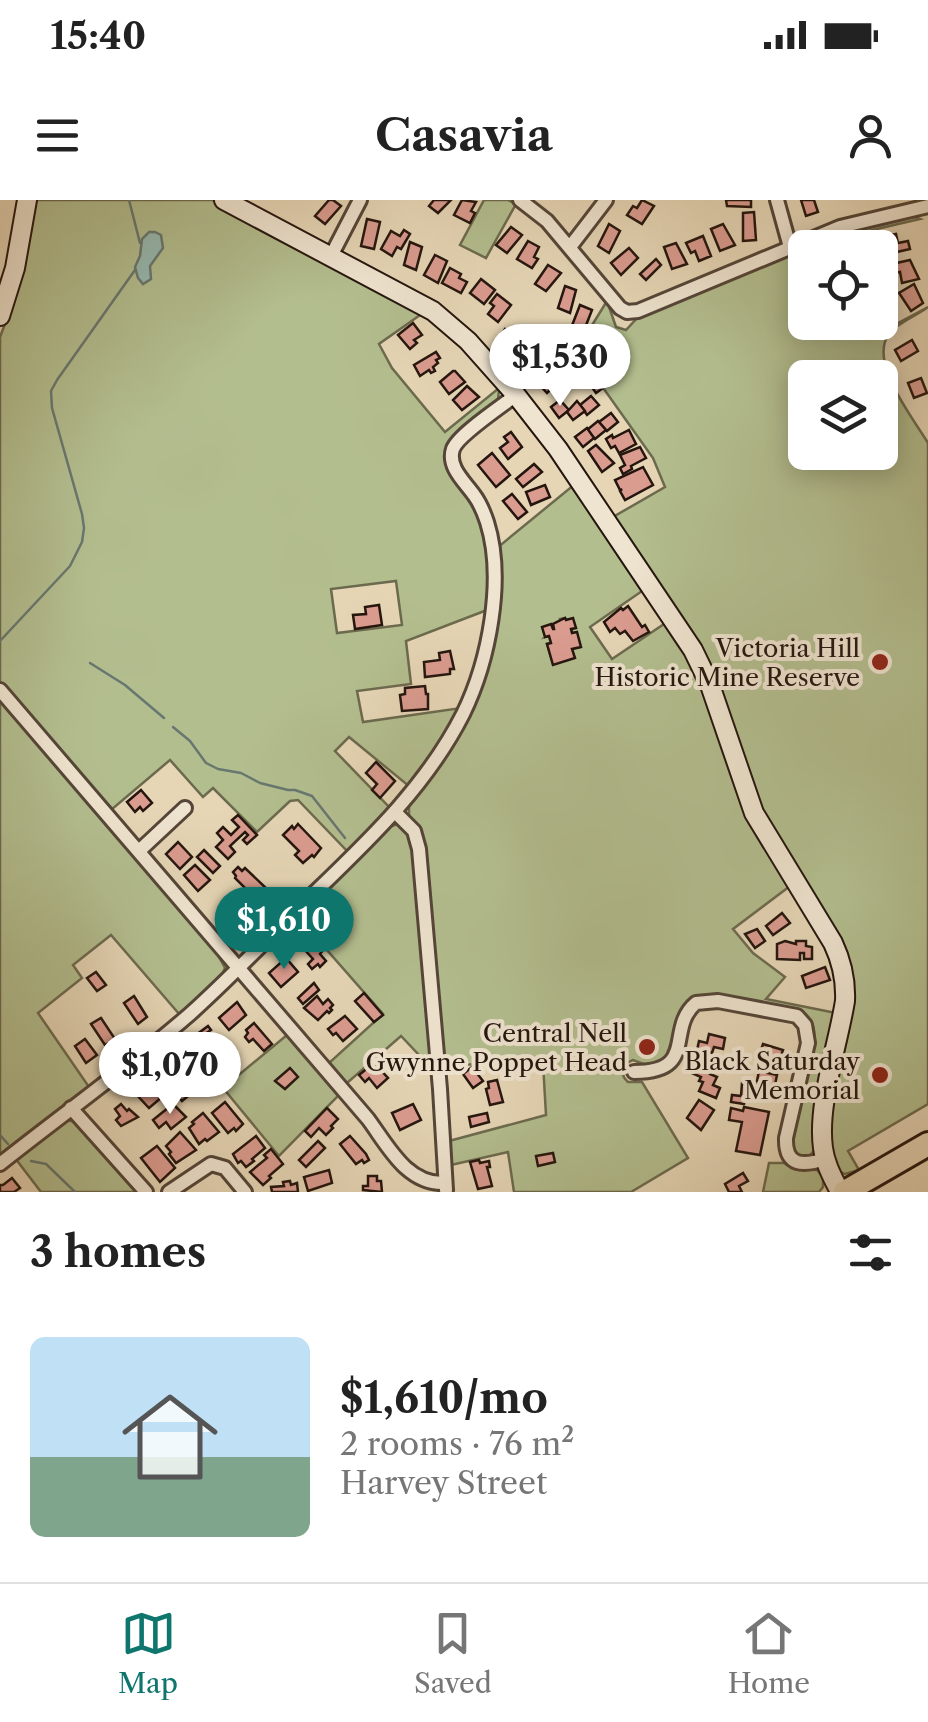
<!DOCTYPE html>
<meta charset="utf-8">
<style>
:root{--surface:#fff;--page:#f2f2f2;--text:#222;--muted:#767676;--line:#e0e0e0;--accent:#0f766e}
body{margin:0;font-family:"Libre Caslon Text",serif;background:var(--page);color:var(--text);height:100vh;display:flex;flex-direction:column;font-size:38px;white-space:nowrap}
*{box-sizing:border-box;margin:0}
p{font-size:32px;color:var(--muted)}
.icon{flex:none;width:55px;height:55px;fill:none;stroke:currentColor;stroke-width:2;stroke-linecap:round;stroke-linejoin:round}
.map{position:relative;height:992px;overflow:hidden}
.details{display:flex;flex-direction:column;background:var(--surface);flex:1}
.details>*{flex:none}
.controls{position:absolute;left:788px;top:30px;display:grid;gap:20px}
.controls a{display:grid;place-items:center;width:110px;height:110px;border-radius:15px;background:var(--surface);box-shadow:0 5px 25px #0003;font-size:50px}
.price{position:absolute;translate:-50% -85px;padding:0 22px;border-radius:35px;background:#fff;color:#222;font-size:32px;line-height:65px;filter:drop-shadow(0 2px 5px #0008)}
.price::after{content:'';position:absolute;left:50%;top:60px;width:30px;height:22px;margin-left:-15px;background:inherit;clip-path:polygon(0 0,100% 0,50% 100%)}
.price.on{background:var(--accent);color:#fff}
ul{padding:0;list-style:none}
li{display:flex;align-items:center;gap:30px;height:250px;padding:0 30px}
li+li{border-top:2px solid var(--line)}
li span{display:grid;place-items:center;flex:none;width:280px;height:200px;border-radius:15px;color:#555}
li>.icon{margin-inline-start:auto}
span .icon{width:120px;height:120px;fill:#fffc;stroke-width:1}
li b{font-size:42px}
h2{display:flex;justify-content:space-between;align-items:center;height:120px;padding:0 30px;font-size:42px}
.status{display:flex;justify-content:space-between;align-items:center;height:70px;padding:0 50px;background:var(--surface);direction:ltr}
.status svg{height:28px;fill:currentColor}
header{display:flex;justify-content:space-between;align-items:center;height:130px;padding:0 30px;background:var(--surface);font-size:45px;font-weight:700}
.tabs{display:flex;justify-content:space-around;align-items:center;height:140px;border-top:2px solid var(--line);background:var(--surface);font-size:28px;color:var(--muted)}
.tabs a{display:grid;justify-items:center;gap:5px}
.tabs .on{color:var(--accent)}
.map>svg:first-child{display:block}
.green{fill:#b3be8f;stroke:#6c6a4e;stroke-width:2.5;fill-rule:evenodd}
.water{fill:#96b9b1;stroke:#687770;stroke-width:2.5}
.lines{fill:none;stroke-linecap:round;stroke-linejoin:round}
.stream{stroke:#687770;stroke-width:2.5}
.building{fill:#db9c90;stroke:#24150e;stroke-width:2.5}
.street-casing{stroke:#544538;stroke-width:18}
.secondary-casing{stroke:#24150e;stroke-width:22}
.highway-casing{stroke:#24150e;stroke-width:28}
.street{stroke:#efe4d0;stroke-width:12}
.secondary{stroke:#efe4d0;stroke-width:18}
.highway{stroke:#e6d6b6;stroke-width:22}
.poi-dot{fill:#8f2418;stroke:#efe4d0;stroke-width:4}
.labels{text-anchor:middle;stroke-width:8;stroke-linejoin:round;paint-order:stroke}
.poi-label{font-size:25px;fill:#24150e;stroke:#efe4d0;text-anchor:end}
</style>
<div class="status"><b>15:40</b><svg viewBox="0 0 49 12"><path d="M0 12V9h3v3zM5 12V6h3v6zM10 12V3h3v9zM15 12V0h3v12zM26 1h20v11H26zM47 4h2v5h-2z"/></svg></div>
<header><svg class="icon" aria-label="menu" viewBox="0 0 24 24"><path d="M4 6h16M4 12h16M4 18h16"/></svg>Casavia<svg class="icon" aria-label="person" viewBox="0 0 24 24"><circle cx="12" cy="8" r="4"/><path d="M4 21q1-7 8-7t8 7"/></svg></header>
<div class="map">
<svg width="928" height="992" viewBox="0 0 928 992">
<rect width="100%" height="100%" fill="#e6d6b6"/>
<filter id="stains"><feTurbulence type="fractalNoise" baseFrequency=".002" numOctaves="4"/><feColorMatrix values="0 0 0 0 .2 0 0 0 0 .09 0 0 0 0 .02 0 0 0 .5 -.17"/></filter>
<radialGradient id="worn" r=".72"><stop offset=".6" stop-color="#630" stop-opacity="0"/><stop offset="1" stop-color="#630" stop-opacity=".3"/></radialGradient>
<g class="green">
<path d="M 34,0 L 212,0 L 423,113 L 379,144 L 392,168 L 445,232 L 499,188 L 498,201 L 446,262 C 452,280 468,292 476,308 C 492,338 489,377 487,410 L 406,441 L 411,484 L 357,491 L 363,522 L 461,508 L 449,529 L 410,587 L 349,537 L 335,551 L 391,609 L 349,653 L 298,600 L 290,601 L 257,632 L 213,588 L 203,597 L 170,560 L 111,610 L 0,482 L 0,137 L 18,90 ZM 396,381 L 402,425 L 337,433 L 331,389 Z"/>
<polygon points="484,0 508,0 516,4 486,58 460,45"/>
<path d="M 912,16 L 920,19 L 851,35 L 853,47 L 805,48 L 805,122 L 876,123 L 877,128 L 885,130 L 928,107 C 917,116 898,122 889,134 C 868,162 913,218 928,243 L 928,904 L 848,951 L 859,970 L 845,974 L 839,971 L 833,961 L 829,924 L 851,796 L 762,615 L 717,484 L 613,317 L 665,287 L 653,258 L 589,168 L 584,171 L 573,156 L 607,101 L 616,127 L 626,130 L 639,116 L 845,31 ZM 805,178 L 880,178 L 880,252 L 805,252 Z"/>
<path d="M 575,284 L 645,389 L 590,427 L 612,459 L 667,422 L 684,448 L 790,686 L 733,729 L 753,753 L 785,777 L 766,799 L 836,813 L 815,949 L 809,957 L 800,957 L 794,954 L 791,941 L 814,844 C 815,832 815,823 805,814 C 792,804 726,799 707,797 L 680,830 L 665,862 L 649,866 L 633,860 C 622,864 619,874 628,882 L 642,882 L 688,958 L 631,992 L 514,992 L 508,952 L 451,965 L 449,941 L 546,915 L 543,863 L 443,865 L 420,631 L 409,616 L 409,606 L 447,553 L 483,481 L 492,452 L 498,404 L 497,348 ZM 565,418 L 575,428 L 571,429 L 580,447 L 572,449 L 574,458 L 553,464 L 547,444 L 551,443 L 549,436 L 545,437 L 561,422 L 560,419 Z"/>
<polygon points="0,499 213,746 225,768 221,777 180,815 111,735 73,765 82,778 38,813 89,887 0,958"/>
<polygon points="398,624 408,631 413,645 432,855 420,856 401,836 347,883 329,863 383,814 298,717 389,627"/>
<polygon points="287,835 339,895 279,956 223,888"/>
<polygon points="66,920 77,922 139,992 41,992 15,958"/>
<polygon points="769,963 786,963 796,969 817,970 823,977 823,987 819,992 763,992"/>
</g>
<polygon class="water" points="149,32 155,32 161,35 163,48 150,66 151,79 143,84 138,78 135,67 140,56 142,39"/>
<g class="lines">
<g class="stream">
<polyline points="129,0 140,43"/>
<polyline points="0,441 70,366 82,342 84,328 82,314 52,208 51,191 57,180 135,70"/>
<polyline points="90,463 125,485 164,518"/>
<polyline points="173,527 190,541 206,563 218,569 241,573 260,583 288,590 295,590 312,596 345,638"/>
<polyline points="0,935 8,944"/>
<polyline points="31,961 46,964 75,992"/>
</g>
</g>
<g class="building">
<polygon points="329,0 333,0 341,6 325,24 315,16"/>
<polygon points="434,0 451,0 438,13 429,6"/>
<polygon points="462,0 476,2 471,11 475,13 470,23 454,15"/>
<polygon points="642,0 654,6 642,24 627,15 633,6 637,8"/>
<polygon points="726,0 751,0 751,7 727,6"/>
<polygon points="801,0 814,0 818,12 806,16"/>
<polygon points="754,12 756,40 743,41 743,13"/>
<polygon points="367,19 380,22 374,49 361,46"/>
<polygon points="609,24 620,31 609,53 598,46"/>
<polygon points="723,24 735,45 720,51 711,29"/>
<polygon points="511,27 522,35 507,53 496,45"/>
<polygon points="404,30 410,34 401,49 397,47 392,56 381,49 391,31 400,36"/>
<polygon points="896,34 898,43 908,41 910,49 888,54 884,36"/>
<polygon points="703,36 711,56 699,61 695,51 691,53 686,43"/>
<polygon points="528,41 539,47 534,57 538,59 532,68 517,59"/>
<polygon points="410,42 422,47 416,70 404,65"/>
<polygon points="676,43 687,64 672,69 664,47"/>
<polygon points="629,48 638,58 621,75 611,63"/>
<polygon points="435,55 447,61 438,83 424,75"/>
<polygon points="656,59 661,65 646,80 640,74"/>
<polygon points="910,60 919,79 902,83 900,72 894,73 892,64"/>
<polygon points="548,65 561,73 546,91 535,84"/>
<polygon points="450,68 461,74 459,78 467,82 461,93 442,83"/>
<polygon points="481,79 495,90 484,104 470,93"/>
<polygon points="914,84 923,103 911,111 899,93"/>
<polygon points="565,86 576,90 570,113 558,108"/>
<polygon points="497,94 511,105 498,122 488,114 494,106 490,103"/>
<polygon points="580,105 592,110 583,133 571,128"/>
<polygon points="413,123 422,135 414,140 417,143 410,149 398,135"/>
<polygon points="505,129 524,139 515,155 506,149 508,145 499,140"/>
<polygon points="589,138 602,146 592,162 579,154"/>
<polygon points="912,140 918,151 901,161 895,150"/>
<polygon points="532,143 544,147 535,173 523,169"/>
<polygon points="436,152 440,158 436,160 438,163 433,167 435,171 431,173 429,170 420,176 414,165"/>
<polygon points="555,167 564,177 547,193 536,181"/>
<polygon points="589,168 603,188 596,193 582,173"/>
<polygon points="453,171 455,171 465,182 449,194 440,182"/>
<polygon points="921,178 927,193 914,198 908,183"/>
<polygon points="467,186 479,197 462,210 453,200"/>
<polygon points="591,196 599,205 587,215 580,205"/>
<polygon points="560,200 569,210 559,218 551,207"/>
<polygon points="577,201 585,211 573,220 567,212"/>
<polygon points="611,213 618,222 607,231 599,222"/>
<polygon points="598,221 606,230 595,239 587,230"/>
<polygon points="587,228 594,238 583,247 575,237"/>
<polygon points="629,230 636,244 619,253 615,246 611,248 606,239 612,235 613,238"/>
<polygon points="511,232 522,247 508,259 500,248 508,242 504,237"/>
<polygon points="596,245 614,263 602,272 588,251"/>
<polygon points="640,247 646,258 631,266 632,269 623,274 620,268 625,265 620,255"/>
<polygon points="492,253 510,275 496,287 478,265"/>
<polygon points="534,264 542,272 523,287 516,279"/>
<polygon points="643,267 653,285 625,300 620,291 622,289 620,290 615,280"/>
<polygon points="545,285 550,297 531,305 526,292"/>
<polygon points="512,294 527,312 518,319 503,301"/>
<polygon points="379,405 382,425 355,429 353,415 366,414 365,407"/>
<polygon points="628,406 642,427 645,425 649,432 633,441 625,431 620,434 615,428 610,432 604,422 621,408 623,410"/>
<polygon points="565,418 566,420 573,418 576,428 571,429 572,433 577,432 581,447 572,449 575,458 553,465 547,444 551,443 549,436 545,437 542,427 551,424 553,429 554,429 553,424"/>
<polygon points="450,451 454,469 450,469 450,474 425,477 424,462 440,460 439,453"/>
<polygon points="425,486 426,494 428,494 428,509 402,511 400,495 405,494 405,488"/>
<polygon points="376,562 395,581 380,598 372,590 377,584 366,573"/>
<polygon points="141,590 152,603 143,611 140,607 135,612 127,602"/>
<polygon points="238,615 257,635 247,644 243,640 248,635 245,632 230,646 235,652 228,659 216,647 223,640 217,633 223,627 231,635 239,627 232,620"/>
<polygon points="298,624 321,648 314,657 312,655 303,663 295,655 299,651 283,635 292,626 294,629"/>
<polygon points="178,642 192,657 180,669 166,654"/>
<polygon points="204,650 220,666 213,673 197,657"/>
<polygon points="195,665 210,680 198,691 184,675"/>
<polygon points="238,667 242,671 245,668 268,690 257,700 235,678 236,676 233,672"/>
<polygon points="231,700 254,722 244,732 231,718 234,715 230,710 233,708 228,703"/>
<polygon points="782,713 790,723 773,735 766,726"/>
<polygon points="757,729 765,741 755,748 745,734"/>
<polygon points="311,737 323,750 320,754 326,761 320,767 318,764 312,769 308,764 313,759 303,748"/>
<polygon points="785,741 796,744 796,741 806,741 806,746 812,747 812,759 804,759 804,753 800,753 800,760 777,759 777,744"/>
<polygon points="286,758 298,772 281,787 269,773"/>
<polygon points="825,767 830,780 806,788 802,776"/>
<polygon points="96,772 106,785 97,791 87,778"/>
<polygon points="314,783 319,790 303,804 298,798"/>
<polygon points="364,793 383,815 374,822 355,801"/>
<polygon points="134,796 147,817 138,824 124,803"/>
<polygon points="317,796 323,804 328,799 333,805 330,808 332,810 329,813 327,811 318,820 304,808"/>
<polygon points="237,802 246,815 229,830 219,818"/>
<polygon points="345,816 357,829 343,841 336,833 333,835 328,829"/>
<polygon points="101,818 115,839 105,845 91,824"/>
<polygon points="254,823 272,844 264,851 253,839 249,842 245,837 248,833 246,830"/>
<polygon points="208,826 211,830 208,832 220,846 213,853 196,835"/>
<polygon points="709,834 725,838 723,849 714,847 712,853 697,850 699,841 707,843"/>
<polygon points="85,839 97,855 86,863 75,846"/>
<polygon points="185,840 187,842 189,840 203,857 189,868 186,864 192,859 181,846"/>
<polygon points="763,844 783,850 779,862 759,856"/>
<polygon points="699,856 714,862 710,874 717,877 713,885 720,888 716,898 699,891 703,882 699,881 701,877 692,873"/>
<polygon points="374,863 388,878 377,888 369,878 365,882 359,875"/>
<polygon points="472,867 483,881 473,888 463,874"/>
<polygon points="290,868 298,877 285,889 275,881"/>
<polygon points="759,871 777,875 775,885 757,881"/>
<polygon points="173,874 181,884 184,881 193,892 182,901 164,881"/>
<polygon points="497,880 503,902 490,905 486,889 489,888 488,882"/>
<polygon points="151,882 162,897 149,908 135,893"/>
<polygon points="742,883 759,884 758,898 745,896 744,904 731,902 732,895 741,896"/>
<polygon points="699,900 714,910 701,930 687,918"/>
<polygon points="225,902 243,924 236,931 234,928 228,933 212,913"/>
<polygon points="121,904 127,911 129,909 138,917 121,926 116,920 120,916 115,909"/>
<polygon points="173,904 186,917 171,929 166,922 159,928 153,920"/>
<polygon points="413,904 421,920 400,930 392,913"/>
<polygon points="744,907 769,912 760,955 736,951 742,922 729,920 731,908 743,911"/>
<polygon points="327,908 338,919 331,926 333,928 326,935 319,928 311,937 305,931"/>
<polygon points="203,913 219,932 207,941 205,939 199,944 189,928 194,924 192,922"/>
<polygon points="487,913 489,922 471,927 469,917"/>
<polygon points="180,932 196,950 176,963 169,954 171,952 166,946"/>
<polygon points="256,936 265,948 252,959 254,961 246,967 241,961 238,963 233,954"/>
<polygon points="350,936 366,954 369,960 364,963 362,960 356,964 340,944"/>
<polygon points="318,941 325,948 306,967 299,960"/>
<polygon points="157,946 175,968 160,982 141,958"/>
<polygon points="271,949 283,964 269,976 271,978 263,985 250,972 267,958 264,955"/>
<polygon points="553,953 555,962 538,966 536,956"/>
<polygon points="479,960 480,963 489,961 490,967 487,967 492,986 478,989 470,962"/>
<polygon points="329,970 332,983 308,991 304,977"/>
<polygon points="743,973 748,981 739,986 742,992 729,992 725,984"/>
<polygon points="368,976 377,976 377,981 381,981 382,992 363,990 363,986 368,986"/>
<polygon points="12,978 20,988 14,992 0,992 0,985 3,985"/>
<polygon points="290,981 291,985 297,983 298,992 272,992 271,987 284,986 283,982"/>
</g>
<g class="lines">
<defs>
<g id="street">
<polyline points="520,0 547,21 620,108 627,112 638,111 840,27 928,6"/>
<polyline points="777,0 790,47"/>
<polyline points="570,47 606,0"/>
<polyline points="331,56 360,0"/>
<path d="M 0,490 L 368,919 C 388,946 407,985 445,983"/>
<polyline points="395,612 414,631 419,649 440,889 446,990"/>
<polyline points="139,651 185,608"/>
<path d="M 634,872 C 699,872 665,829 696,803 L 718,801 L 797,816 L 805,825 L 808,843 L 786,938 C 785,967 803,966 826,959"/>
<polyline points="71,908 146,992"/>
<path d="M 0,964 C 63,914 129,867 190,814 C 231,777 269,737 309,698 C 367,642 426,587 463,514 C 489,461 505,379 487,322 C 484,313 480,303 474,295 C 465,282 447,267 453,249 C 458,235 502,206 516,195"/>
<polyline points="169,992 211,964 225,968 245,992"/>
</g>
<g id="secondary">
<path d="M 224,0 L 433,111 L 468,141 L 516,195 L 558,249 L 693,450 L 710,485 L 754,613 L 833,743 C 842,762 846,780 845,801 C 838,845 817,905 823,948 C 825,964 833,978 840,992"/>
<polyline points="0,116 15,68 27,0"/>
</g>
<polyline id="highway" points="845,992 928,944"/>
</defs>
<use href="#street" class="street-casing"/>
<use href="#secondary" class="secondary-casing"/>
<use href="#highway" class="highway-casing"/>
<use href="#street" class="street"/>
<use href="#secondary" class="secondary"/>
<use href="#highway" class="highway"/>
</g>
<g class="poi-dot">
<circle cx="880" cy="462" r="10"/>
<circle cx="647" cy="847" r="10"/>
<circle cx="880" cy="875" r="10"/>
</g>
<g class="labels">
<g class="poi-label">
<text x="860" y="457">Victoria Hill<tspan x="860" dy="29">Historic Mine Reserve</tspan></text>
<text x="627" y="842">Central Nell<tspan x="627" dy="29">Gwynne Poppet Head</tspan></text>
<text x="860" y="870">Black Saturday<tspan x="860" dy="29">Memorial</tspan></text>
</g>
</g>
<rect width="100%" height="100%" filter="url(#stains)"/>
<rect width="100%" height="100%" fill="url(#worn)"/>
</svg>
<div class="controls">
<a><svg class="icon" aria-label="locate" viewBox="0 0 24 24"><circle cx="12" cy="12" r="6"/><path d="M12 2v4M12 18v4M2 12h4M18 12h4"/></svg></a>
<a><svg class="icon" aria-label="layers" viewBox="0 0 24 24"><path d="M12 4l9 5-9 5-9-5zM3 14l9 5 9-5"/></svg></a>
</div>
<b class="price" style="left:560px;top:209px">$1,530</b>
<b class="price on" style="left:284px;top:772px">$1,610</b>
<b class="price" style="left:170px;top:917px">$1,070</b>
</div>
<section class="details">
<h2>3 homes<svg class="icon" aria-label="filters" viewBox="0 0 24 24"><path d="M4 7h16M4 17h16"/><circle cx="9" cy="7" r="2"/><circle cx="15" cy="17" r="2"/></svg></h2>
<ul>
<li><span style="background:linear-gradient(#bfe0f5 60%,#7fa58c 0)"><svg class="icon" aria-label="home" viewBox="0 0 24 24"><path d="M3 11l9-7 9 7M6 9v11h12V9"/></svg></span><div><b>$1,610/mo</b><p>2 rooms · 76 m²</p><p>Harvey Street</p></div></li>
</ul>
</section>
<nav class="tabs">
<a class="on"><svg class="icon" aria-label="map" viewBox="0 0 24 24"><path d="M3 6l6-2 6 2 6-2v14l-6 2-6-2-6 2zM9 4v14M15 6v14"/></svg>Map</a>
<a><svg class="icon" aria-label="saved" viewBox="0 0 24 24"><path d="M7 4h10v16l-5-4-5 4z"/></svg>Saved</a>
<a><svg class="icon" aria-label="home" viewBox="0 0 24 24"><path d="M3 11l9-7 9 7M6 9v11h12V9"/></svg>Home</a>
</nav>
